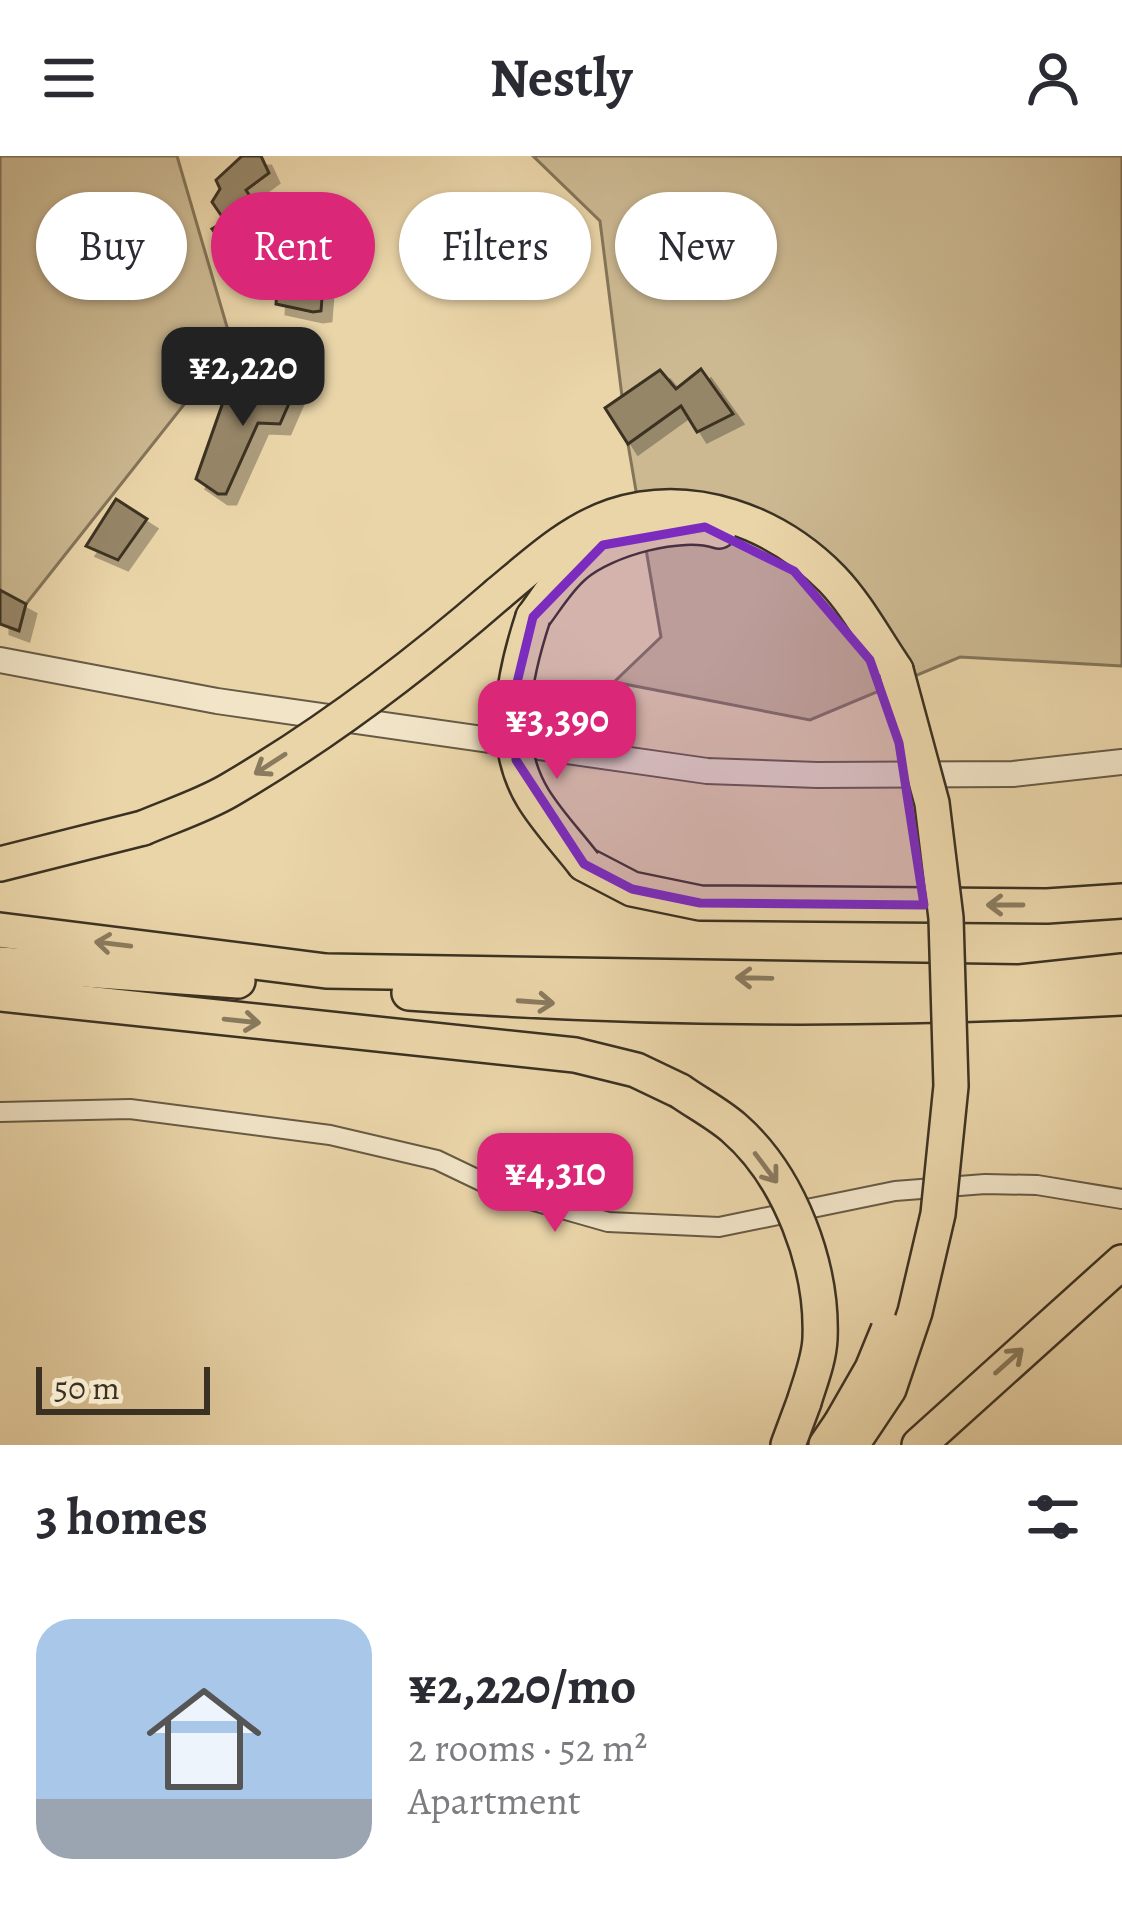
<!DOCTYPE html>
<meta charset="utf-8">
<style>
:root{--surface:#fff;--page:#f7f7f7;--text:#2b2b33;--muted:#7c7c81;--line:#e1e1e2;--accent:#db2777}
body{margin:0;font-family:Alegreya,serif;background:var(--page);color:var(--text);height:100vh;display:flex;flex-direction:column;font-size:45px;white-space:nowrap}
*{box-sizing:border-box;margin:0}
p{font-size:39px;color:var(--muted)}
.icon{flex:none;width:66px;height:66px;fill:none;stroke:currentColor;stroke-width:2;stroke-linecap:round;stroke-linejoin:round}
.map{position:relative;height:1289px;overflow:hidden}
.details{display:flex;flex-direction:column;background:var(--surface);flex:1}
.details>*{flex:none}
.hud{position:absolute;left:36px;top:36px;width:1050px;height:108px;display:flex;gap:24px}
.scale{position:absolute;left:36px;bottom:30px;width:174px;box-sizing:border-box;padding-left:12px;border:6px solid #3b3122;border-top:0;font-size:33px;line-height:42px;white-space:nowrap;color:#3b3122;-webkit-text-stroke:9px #f1e4c7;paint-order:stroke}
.price{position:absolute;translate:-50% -102px;padding:0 27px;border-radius:24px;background:var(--accent);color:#fff;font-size:39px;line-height:78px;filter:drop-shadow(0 3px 6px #0008)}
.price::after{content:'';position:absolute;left:50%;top:72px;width:36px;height:27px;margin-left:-18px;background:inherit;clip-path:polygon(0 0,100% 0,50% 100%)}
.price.active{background:#222;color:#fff}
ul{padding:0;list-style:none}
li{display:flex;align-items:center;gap:36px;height:300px;padding:0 36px}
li+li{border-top:3px solid var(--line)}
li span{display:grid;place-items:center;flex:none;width:336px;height:240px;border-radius:36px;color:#555}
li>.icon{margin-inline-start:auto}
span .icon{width:144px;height:144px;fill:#fffc;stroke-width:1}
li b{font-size:51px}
h2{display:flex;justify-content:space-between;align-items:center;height:144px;padding:0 36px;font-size:51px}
.tag{padding:0 42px;border-radius:54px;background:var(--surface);box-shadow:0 3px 9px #0004;font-size:42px;line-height:108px}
.tag.active{background:var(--accent);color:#fff}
header{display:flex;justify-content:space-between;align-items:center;height:156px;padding:0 36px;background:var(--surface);font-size:54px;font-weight:700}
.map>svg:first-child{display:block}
.green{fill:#ccb992;stroke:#84755a;stroke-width:3}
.building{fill:#968668;stroke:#3b3122;stroke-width:3;filter:url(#shadow)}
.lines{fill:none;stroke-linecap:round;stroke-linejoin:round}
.minor-casing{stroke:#675a44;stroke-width:22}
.tertiary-casing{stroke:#675a44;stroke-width:28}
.motorway-casing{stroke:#3b3122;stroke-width:38}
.minor{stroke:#f1e4c7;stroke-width:18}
.tertiary{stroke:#f1e4c7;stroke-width:24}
.motorway{stroke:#ead5a9;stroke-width:33}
.motorway-bridge-casing{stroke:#3b3122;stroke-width:38;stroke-linecap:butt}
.motorway-bridge{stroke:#ead5a9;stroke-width:33}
.oneway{stroke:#8a7b5f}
.marked{fill:#7b2cbf;fill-opacity:0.2;stroke:#7b2cbf;stroke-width:9;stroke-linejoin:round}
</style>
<header><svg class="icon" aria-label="menu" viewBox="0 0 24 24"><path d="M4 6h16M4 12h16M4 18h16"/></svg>Nestly<svg class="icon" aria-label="person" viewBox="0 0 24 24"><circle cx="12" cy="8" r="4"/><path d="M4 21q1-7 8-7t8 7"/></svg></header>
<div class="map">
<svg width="1122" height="1289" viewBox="0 0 1122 1289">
<defs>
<filter id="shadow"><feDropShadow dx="10" dy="10" stdDeviation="0" flood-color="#0004"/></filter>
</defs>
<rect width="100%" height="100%" fill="#ead5a9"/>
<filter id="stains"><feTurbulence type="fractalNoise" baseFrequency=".00167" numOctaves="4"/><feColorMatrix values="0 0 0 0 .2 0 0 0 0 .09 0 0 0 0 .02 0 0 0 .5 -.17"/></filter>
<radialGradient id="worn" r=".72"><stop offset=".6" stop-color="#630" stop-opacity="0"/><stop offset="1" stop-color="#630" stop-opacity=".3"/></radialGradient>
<g class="green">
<polygon points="0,0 177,0 232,188 26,448 0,443"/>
<polygon points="533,0 1122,0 1122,510 960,501 810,564 614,526 661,481 628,288 600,65"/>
</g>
<g class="building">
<polygon points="242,0 261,0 269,17 246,34 281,87 242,113 212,73 225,65 212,46 220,33 216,24"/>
<polygon points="308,68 327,73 312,122 323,130 321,155 313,156 276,148 278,118 296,119"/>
<polygon points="275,209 298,227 280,268 258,267 226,338 218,338 196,323 227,235 249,251"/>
<polygon points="701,213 733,258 697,276 681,250 628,288 605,252 660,214 676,233"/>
<polygon points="116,343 147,363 118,404 86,390"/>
<polygon points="0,434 26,448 19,475 0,468"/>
</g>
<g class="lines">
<defs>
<polyline id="minor" points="0,956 130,953 330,979 437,1004 506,1037 608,1066 719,1071 895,1035 985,1028 1037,1029 1122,1043"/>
<polyline id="tertiary" points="0,504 217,545 707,615 817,619 1013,618 1122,606"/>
<g id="motorway">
<path d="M 498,438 C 533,409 569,375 613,360 C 692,334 776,366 832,423 C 857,449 876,485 896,514"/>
<path d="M 533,461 C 546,444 558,423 575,409 C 605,383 681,362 719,375"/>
<polyline points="0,708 143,672"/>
<polyline points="584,708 632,733 700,747 1047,750 1122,745"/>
<polyline points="0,774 326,815 1020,826 1122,815"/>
<polyline points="0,808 238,825"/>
<path d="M 409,837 C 645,854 885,855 1122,842"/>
<polyline points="0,838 575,899 636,914 680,935"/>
<polyline points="788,1289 804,1246"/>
<polyline points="826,1289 841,1267"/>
<polyline points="919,1289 1122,1106"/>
</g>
</defs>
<use href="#minor" class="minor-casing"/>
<use href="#tertiary" class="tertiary-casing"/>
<use href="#motorway" class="motorway-casing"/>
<use href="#minor" class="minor"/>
<use href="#tertiary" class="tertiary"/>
<use href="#motorway" class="motorway"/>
<defs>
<g id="motorway-bridge">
<path d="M 533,461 C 514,519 499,586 533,642 C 547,665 567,686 584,708"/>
<path d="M 143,672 C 171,660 202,650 228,635 C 324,579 414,511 498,438"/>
<path d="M 680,935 C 697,947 718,958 734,972 C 790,1021 823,1110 820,1183 C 819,1204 810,1226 804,1246"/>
<polyline points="841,1267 872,1213 888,1174"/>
<polyline points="857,1281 889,1233 915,1156 938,1058 951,930 946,762 932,647 896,514"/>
</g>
</defs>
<use href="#motorway-bridge" class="motorway-bridge-casing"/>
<use href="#motorway-bridge" class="motorway-bridge"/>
</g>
<defs><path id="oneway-shaft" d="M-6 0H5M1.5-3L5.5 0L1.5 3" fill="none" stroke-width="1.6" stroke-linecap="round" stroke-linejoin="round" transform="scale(3)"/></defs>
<g class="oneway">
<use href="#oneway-shaft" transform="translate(270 608) rotate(147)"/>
<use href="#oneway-shaft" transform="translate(1005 749) rotate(-180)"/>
<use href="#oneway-shaft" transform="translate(113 788) rotate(-173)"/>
<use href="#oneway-shaft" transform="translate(754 822) rotate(-179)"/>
<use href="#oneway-shaft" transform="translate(536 846) rotate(4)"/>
<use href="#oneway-shaft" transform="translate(242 865) rotate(6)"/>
<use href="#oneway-shaft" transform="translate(766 1012) rotate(53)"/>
<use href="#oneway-shaft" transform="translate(1009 1205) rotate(-42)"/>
</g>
<path class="marked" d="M 705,371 L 794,415 L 870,504 L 899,587 L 924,749 L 700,747 L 632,733 L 584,708 L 516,604 L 512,547 L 533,461 L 603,389 Z"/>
<rect width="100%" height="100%" filter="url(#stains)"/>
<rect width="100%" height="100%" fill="url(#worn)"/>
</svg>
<div class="scale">50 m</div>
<b class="price active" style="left:243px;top:273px">¥2,220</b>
<b class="price" style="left:557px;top:626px">¥3,390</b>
<b class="price" style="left:555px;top:1079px">¥4,310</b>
<div class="hud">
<a class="tag">Buy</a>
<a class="tag active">Rent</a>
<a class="tag">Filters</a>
<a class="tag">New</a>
</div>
</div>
<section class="details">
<h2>3 homes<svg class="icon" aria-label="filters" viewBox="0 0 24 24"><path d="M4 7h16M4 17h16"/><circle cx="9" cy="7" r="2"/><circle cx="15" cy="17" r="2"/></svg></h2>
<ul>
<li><span style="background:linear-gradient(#a9c7e8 75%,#9aa5b1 0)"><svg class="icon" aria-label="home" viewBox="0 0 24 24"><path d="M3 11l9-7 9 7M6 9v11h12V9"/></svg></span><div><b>¥2,220/mo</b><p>2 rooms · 52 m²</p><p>Apartment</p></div></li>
</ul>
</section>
